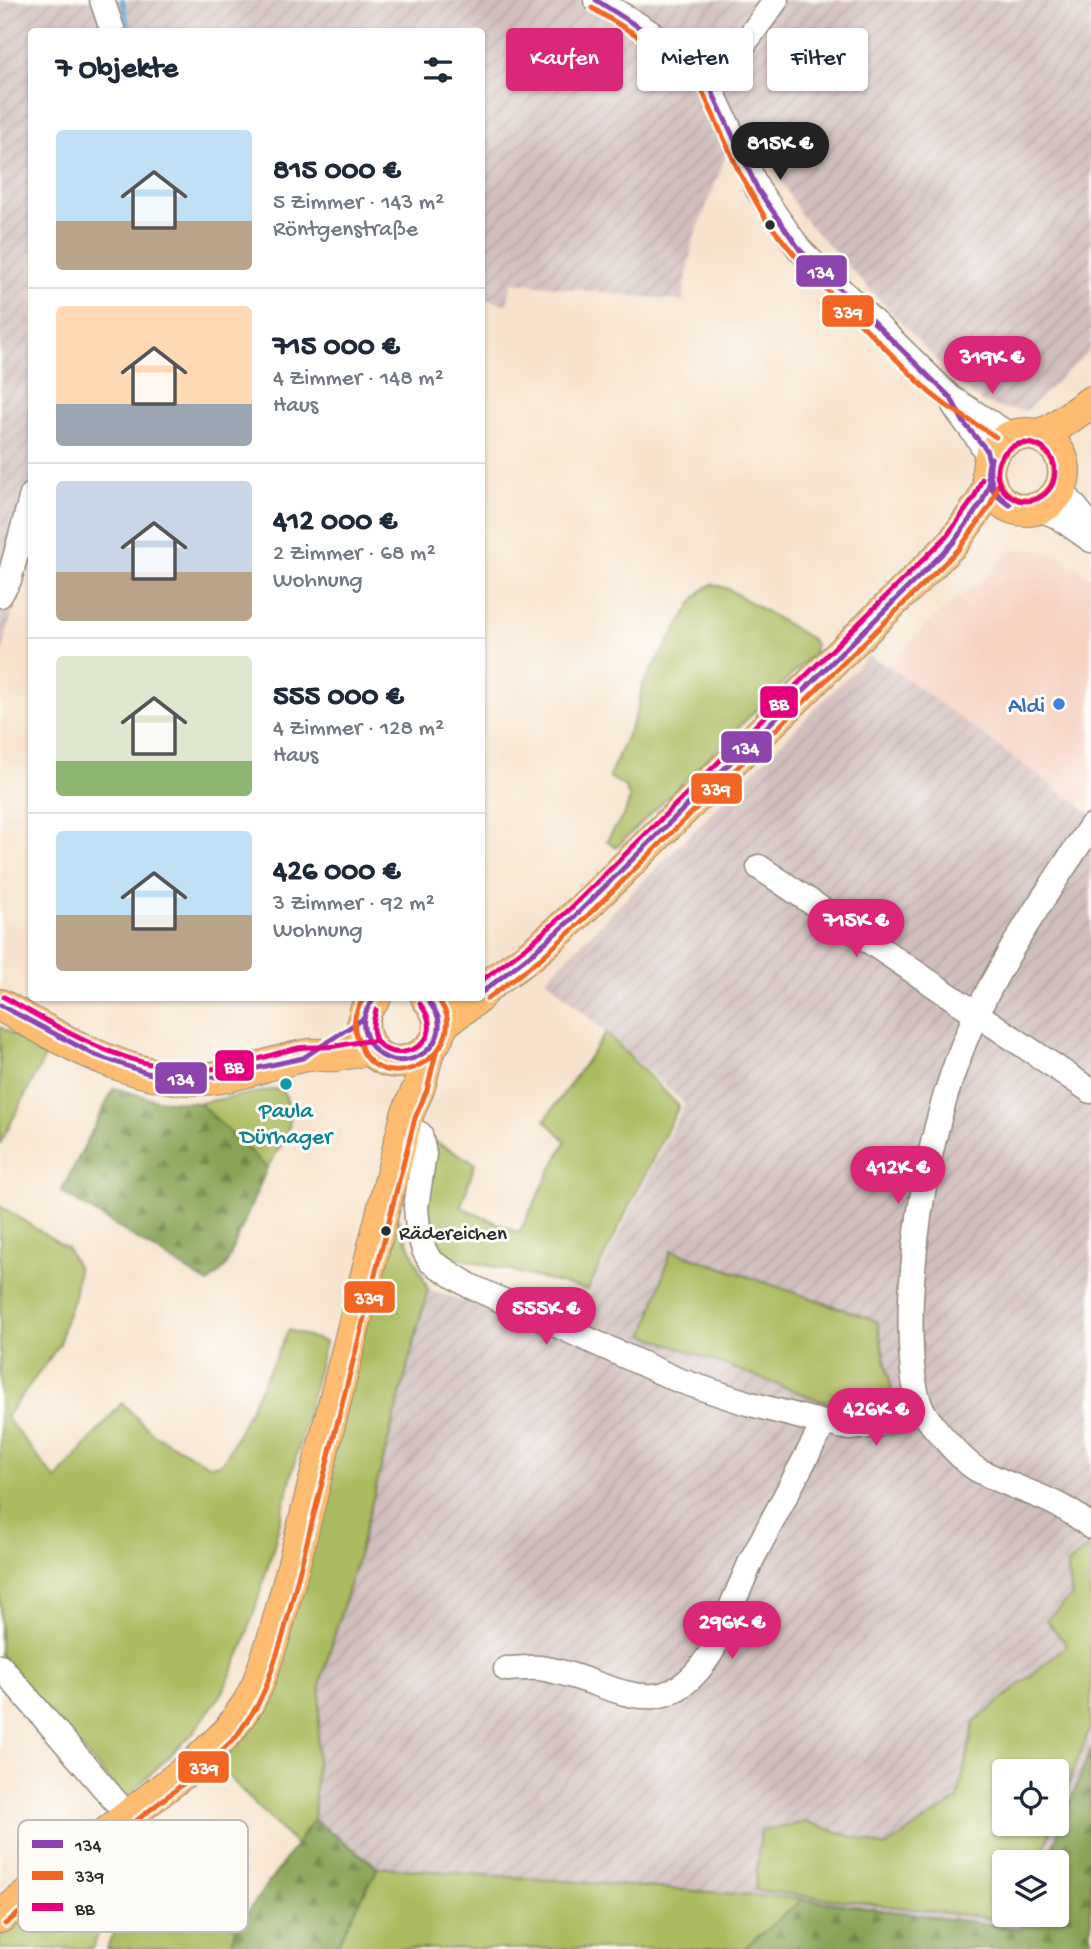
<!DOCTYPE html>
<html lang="de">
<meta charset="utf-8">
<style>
:root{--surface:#fff;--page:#f6f6f7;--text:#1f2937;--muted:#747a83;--line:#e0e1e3;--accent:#db2777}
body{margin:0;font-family:"Gochi Hand",sans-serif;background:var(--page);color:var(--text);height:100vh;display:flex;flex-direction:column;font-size:26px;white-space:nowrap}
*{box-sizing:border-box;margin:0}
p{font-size:23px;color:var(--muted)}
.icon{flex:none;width:38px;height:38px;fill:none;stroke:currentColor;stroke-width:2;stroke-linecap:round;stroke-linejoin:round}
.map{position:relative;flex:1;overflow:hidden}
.panel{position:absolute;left:28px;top:28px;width:457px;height:973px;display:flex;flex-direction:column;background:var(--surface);border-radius:7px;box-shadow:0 2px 5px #0004}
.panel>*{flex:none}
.banner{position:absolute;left:506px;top:28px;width:480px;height:63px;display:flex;gap:14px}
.buttons{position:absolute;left:992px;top:1759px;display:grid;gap:14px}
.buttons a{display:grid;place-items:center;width:77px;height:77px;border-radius:7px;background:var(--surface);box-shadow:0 2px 5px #0004;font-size:35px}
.price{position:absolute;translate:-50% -60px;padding:0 16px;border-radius:24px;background:var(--accent);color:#fff;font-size:23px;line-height:46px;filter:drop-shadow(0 2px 4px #0008)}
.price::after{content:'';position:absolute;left:50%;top:42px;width:21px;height:16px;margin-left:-10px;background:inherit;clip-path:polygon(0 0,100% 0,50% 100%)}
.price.active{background:#222;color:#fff}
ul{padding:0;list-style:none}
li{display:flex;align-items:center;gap:21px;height:175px;padding:0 28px}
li+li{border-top:2px solid var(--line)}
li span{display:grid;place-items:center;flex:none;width:196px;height:140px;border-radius:7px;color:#555}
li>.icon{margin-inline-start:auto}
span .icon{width:84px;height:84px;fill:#fffc;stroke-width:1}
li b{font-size:30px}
h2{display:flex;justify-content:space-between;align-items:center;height:84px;padding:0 28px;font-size:30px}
.chip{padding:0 24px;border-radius:7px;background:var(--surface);box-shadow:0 2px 5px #0004;font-size:24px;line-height:63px}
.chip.active{background:var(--accent);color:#fff}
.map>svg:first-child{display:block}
.built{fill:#f6d2c3}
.industrial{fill:url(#industrial-furrows);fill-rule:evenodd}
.grass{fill:#abbb5e;stroke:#6b7344;stroke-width:2}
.forest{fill:url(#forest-firs);stroke:#5a6740;stroke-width:2}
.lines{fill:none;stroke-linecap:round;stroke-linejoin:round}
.stream{stroke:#54a2ce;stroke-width:5}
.minor-casing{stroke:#91877c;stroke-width:27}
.major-casing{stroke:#91877c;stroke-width:34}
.minor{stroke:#fff;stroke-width:24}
.major{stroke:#fdbc6f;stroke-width:32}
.bus-1-casing{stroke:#fdfcf7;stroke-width:10}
.bus-2-casing{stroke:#fdfcf7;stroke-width:10}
.bus-3-casing{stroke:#fdfcf7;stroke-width:10}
.bus-1{stroke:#8e44ad;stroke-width:5}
.bus-2{stroke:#f26522;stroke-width:5}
.bus-3{stroke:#e5007d;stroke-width:5}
.bus-dot{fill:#2b2b2b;stroke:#fdfcf7;stroke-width:2.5}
.shop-dot{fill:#3f7fe0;stroke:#fdfcf7;stroke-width:2.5}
.culture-dot{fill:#0f9aa8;stroke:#fdfcf7;stroke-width:2.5}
.labels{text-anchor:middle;stroke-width:6;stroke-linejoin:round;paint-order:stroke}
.bus-label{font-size:21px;fill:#2b2b2b;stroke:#fdfcf7;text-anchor:start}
.shop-label{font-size:23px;fill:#366cbe;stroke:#fdfcf7;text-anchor:end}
.culture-label{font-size:23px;fill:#0d838f;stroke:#fdfcf7}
.key{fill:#fdfcf7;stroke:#bebdba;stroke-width:2}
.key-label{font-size:19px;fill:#2b2b2b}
.line-badge{stroke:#fdfcf7;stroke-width:2.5}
.badge-label{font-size:19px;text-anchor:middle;font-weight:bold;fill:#fff}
</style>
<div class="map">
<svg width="1091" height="1949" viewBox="0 0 1091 1949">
<defs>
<pattern id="industrial-furrows" width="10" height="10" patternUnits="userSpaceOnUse" patternTransform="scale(1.75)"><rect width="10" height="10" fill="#d1bfbd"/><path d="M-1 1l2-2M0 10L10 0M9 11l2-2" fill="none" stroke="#b4a4a3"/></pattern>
<pattern id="forest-firs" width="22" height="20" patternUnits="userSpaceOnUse" patternTransform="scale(1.75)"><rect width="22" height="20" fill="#88a355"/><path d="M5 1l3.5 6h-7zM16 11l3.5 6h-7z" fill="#6f8547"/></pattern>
</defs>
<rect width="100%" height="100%" fill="#fdfcf7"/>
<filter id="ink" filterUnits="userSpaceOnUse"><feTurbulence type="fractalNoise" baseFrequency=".0143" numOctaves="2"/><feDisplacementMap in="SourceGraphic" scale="14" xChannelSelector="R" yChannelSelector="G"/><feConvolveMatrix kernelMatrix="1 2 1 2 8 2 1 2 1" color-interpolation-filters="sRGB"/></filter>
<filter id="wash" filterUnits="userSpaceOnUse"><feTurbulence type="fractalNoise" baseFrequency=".00686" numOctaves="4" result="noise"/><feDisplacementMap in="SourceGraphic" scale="28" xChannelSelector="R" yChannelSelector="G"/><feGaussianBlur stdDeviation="1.57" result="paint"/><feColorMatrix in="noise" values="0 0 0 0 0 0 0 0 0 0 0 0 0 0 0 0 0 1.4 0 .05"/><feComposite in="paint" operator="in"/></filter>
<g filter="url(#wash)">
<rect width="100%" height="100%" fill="#f7e3cd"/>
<polygon class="built" points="1033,548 1063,558 1091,578 1091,785 1079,806 890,667 927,623 991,573 1008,552"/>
<g class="industrial">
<polygon points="0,0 1091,0 1091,349 1026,411 1001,408 979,401 936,360 802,217 757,138 725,158 693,241 682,301 512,282 507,305 481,298 481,32 32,32 31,536 0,661"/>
<path d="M 868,656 L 890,667 L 1091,814 L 1091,1747 L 1047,1862 L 1004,1862 L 1004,1914 L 1027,1915 L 1021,1929 L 803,1899 L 378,1867 L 314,1820 L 321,1681 L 359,1552 L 428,1289 L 536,1327 L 575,1321 L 685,1104 L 546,979 ZM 1004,1771 L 1057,1771 L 1057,1824 L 1004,1824 Z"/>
</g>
<g class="grass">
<polygon points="713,584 728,589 810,638 815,644 815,652 616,848 607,840 625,813 630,798 624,786 609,777 637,712 642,686 696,597 705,588"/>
<polygon points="0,1027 47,1053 0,1144"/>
<path d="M 606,1033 L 679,1106 L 588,1290 L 446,1255 C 414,1225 428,1179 434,1141 L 475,1163 L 461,1207 L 519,1233 L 566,1141 L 545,1120 Z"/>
<path d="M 282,1088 C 299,1124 286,1137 267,1168 L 199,1103 Z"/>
<polygon points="0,1206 67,1248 78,1269 74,1297 63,1327 60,1344 6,1417 56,1480 122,1403 153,1434 209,1465 220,1464 227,1455 289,1330 325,1342 272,1553 244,1645 223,1692 192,1734 128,1796 121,1794 0,1655"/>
<polygon points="396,1215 428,1289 359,1552 321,1681 314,1820 296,1845 217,1765 248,1731"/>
<polygon points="671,1250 877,1321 893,1397 840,1408 645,1335"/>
<polygon points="1088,1547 1091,1552 1091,1725 1057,1814 1057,1771 1004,1771 1004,1824 1053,1824 1039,1862 1004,1862 1004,1914 1019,1915 1016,1921 755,1890 761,1831 806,1822 885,1847 958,1799 974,1723 1067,1645 1046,1620 1072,1596 1067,1565"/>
<path d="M 116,1845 C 126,1874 102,1920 93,1949 L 0,1949 L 0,1934 Z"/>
<path d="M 146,1846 C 188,1859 212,1897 237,1931 L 228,1949 L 107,1949 C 118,1915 144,1882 146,1846 Z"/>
<polygon points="378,1867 803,1899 743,1949 335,1949"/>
</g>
<g class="forest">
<polygon points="114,1088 157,1100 199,1103 267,1168 225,1268 208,1283 61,1192"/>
<polygon points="1091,1748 1091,1949 743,1949 803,1899 1021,1929 1027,1915 1057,1914 1057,1862 1047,1862"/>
<polygon points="314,1820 378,1867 335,1949 228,1949 239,1924"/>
</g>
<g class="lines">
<polyline class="stream" points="122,0 130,32"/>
</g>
</g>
<g filter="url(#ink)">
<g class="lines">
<defs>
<g id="minor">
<polyline points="102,0 113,32"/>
<path d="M 596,0 C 637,23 677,47 708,83 L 758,190 L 800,250 L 951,398 L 1003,431 L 1017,435"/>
<polyline points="708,83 744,44 776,0"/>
<path d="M 954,405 C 965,424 983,439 989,461"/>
<polyline points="1062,484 1066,496 1091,526"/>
<polyline points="1037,508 1057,516 1091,540"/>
<polyline points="0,595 9,580 32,495"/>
<path d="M 1091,826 C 1051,886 1010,946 978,1011 C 937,1097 916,1204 911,1298 C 910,1327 909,1388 924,1413 C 934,1428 963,1462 978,1470 C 1015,1490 1059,1498 1091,1527"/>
<polyline points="759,867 1091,1091"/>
<polyline points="404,1126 420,1134 424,1154 416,1207 418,1229 424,1250 430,1261 470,1286 678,1380 747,1403 824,1423 850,1428 877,1425 922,1410"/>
<polyline points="0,1666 128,1816"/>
<path d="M 506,1669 C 517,1669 528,1667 539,1668 C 610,1677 660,1736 712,1651 L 752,1559 L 824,1423"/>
</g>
<g id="major">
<circle cx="1026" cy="472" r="38"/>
<polyline points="1037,435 1050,431 1091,402"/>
<path d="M 481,993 C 494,979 509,971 524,960 C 552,939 577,914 602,890 L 953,543 L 982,502 L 990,482"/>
<path d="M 375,998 C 366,1007 361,1019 364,1032 C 377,1094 473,1048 427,998"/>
<path d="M 0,1005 C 67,1042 146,1092 226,1076 C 253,1071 281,1059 309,1055 C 318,1054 327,1056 336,1055 C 349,1053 360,1049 373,1050"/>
<polyline points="438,1030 446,1021 477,998"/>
<polyline points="0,1917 197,1762 229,1731 249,1702 258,1684 275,1634 297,1552 407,1115 419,1087 428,1051"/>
</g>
</defs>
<use href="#minor" class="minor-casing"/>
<use href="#major" class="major-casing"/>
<use href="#minor" class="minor"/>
<use href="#major" class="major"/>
<defs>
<g id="bus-1">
<polyline points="596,0 670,47 708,83 758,190 800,250 951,398 964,423 986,449 989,461"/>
<path d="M 991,458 C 987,479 993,492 1010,505"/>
<path d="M 991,458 C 982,477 992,496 1010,505"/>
<polyline points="481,993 534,952 574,917 953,543 982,502 990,482"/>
<path d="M 375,998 C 364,1010 360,1023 367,1038 C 387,1082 448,1055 438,1017 C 436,1011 430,1004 427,998"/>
<polyline points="0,1005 95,1055 147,1073 172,1078 216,1077 303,1058 364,1018"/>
</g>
<g id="bus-2">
<polyline points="592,8 651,44 677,65 701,88 739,172 767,221 807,270 929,392 947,406 996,437"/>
<circle cx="1026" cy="472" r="28"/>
<path d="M 364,998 C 355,1010 351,1024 358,1039 C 360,1044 362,1050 364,1054 C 389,1092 453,1061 447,1017 C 446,1010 441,1004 437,998"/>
<polyline points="487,999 540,959 580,923 959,549 990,506 998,485"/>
<polyline points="5,1924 202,1769 236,1737 257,1706 266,1687 283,1636 415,1118 427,1090 436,1053"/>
</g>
<g id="bus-3">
<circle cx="1026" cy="472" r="29"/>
<polyline points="481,981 529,945 568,911 946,537 974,498 982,479"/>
<path d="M 4,997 C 72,1035 145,1081 226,1067 C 250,1063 274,1053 298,1048 C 311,1046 323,1048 336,1046 C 349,1044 360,1041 373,1041"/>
<path d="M 376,1010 C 375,1015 373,1021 373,1026 C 373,1074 457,1050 420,1004"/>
</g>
</defs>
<use href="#bus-1" class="bus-1-casing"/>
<use href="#bus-2" class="bus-2-casing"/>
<use href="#bus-3" class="bus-3-casing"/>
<use href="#bus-1" class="bus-1"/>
<use href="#bus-2" class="bus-2"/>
<use href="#bus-3" class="bus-3"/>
</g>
</g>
<g class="bus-dot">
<circle cx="770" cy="225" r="6"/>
<circle cx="386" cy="1231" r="6"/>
</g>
<circle class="shop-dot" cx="1059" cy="704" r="7"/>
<circle class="culture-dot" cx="286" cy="1084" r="7"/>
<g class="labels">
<g class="bus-label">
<text x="399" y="1239">Rädereichen</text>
</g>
<g class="shop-label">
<text x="1045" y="712">Aldi</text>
</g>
<g class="culture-label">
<text x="286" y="1117">Paula<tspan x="286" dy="26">Dürhager</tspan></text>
</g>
</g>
<rect x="18" y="1820" width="230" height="112" rx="10" class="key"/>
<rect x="32" y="1840" width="31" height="8" fill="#8e44ad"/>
<rect x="32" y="1871" width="31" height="9" fill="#f26522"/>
<rect x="32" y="1903" width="31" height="8" fill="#e5007d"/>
<g class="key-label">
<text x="75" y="1851">134</text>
<text x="75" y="1882">339</text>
<text x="75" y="1914">BB</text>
</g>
<g class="line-badge">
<rect x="795" y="254" width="53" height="34" rx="7" fill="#8e44ad"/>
<rect x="821" y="294" width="54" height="34" rx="7" fill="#f26522"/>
<rect x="759" y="685" width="40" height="34" rx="7" fill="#e5007d"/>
<rect x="720" y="730" width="53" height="34" rx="7" fill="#8e44ad"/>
<rect x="690" y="772" width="53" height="33" rx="7" fill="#f26522"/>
<rect x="214" y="1049" width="41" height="33" rx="7" fill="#e5007d"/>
<rect x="154" y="1061" width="54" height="34" rx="7" fill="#8e44ad"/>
<rect x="343" y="1280" width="53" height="34" rx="7" fill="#f26522"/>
<rect x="177" y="1750" width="53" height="34" rx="7" fill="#f26522"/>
</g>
<g class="badge-label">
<text x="821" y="278">134</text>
<text x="848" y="318">339</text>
<text x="779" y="709">BB</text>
<text x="746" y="754">134</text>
<text x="716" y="795">339</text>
<text x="234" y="1072">BB</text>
<text x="181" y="1085">134</text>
<text x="369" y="1304">339</text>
<text x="204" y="1774">339</text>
</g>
</svg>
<div class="buttons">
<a><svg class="icon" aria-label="locate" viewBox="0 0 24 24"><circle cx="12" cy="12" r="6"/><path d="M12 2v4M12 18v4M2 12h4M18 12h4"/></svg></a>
<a><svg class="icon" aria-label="layers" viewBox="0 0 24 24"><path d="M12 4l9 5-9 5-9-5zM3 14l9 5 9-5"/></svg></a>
</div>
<b class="price active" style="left:780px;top:182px">815K €</b>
<b class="price" style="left:992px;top:396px">319K €</b>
<b class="price" style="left:856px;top:959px">715K €</b>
<b class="price" style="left:898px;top:1206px">412K €</b>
<b class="price" style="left:546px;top:1347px">555K €</b>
<b class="price" style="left:876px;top:1448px">426K €</b>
<b class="price" style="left:732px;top:1661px">296K €</b>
<div class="banner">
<a class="chip active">Kaufen</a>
<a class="chip">Mieten</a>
<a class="chip">Filter</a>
</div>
<section class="panel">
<h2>7 Objekte<svg class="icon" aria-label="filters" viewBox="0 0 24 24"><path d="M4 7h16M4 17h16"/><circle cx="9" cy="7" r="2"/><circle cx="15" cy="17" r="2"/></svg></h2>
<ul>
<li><span style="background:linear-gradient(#bfe0f5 65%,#b9a48a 0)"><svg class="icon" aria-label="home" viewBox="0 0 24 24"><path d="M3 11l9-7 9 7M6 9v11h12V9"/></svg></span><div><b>815 000 €</b><p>5 Zimmer · 143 m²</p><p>Röntgenstraße</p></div></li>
<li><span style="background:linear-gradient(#ffd9b3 70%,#9aa5b1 0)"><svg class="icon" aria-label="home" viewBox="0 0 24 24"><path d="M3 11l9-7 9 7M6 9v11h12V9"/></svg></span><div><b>715 000 €</b><p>4 Zimmer · 148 m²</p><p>Haus</p></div></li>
<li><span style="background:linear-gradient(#c9d6e8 65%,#b9a48a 0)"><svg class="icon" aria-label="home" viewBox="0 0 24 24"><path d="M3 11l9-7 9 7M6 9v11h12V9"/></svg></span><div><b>412 000 €</b><p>2 Zimmer · 68 m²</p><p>Wohnung</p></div></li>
<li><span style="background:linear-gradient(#dfe7d0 75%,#8fb573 0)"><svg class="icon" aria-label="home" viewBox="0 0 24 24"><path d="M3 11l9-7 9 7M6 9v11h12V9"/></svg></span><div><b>555 000 €</b><p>4 Zimmer · 128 m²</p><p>Haus</p></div></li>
<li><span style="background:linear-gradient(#bfe0f5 60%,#b9a48a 0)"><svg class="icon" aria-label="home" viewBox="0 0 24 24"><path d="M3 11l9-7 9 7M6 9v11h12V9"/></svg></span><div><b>426 000 €</b><p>3 Zimmer · 92 m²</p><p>Wohnung</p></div></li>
</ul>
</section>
</div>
